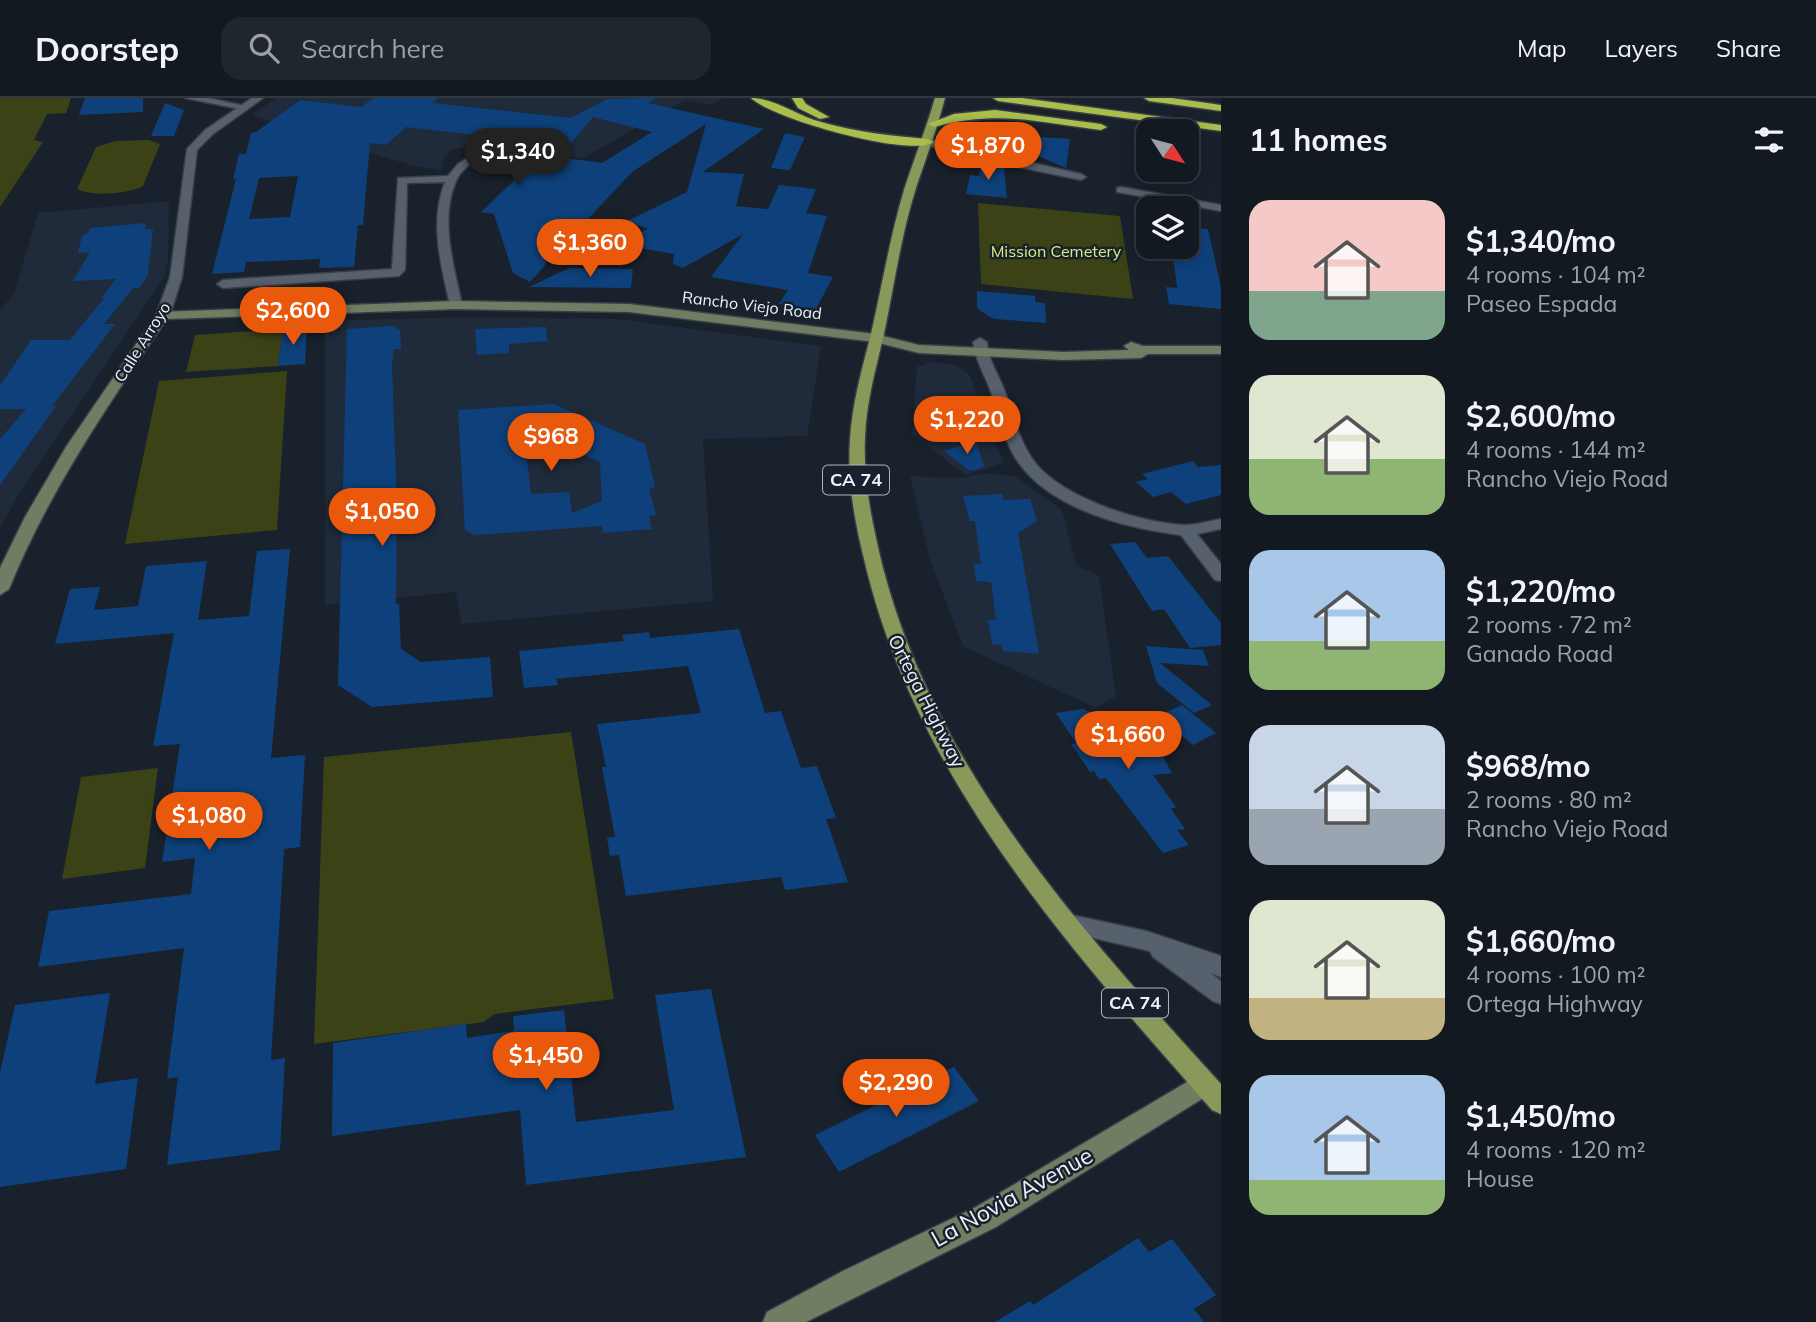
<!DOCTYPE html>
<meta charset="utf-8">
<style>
:root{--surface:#131921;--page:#20262e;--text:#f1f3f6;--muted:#9da0a5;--line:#32383f;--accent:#ea580c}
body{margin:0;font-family:Mulish,sans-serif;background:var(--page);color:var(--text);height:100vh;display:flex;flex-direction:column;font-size:26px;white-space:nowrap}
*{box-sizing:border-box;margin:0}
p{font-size:23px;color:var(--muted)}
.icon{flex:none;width:38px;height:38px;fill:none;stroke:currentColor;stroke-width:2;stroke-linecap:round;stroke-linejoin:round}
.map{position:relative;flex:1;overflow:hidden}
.sheet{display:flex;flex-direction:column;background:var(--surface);width:595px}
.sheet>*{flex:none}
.needle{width:46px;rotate:126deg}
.tools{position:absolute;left:1136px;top:21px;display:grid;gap:14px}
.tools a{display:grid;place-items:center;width:63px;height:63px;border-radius:14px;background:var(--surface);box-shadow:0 4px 18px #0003,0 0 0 2px var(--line);font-size:35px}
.price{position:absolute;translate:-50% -60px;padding:0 16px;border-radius:24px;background:var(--accent);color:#fff;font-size:23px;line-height:46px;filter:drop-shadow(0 2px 4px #0008)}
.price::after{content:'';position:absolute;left:50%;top:42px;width:21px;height:16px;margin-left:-10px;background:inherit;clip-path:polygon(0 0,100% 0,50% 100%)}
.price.on{background:#222;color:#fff}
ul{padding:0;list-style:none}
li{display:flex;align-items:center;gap:21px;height:175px;padding:0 28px}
li span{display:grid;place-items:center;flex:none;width:196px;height:140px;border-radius:21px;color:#555}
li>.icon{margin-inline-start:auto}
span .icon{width:84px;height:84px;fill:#fffc;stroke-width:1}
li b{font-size:30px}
h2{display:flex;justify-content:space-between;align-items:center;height:84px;padding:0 28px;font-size:30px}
header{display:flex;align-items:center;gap:42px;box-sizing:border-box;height:98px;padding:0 35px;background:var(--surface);border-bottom:2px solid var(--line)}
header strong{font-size:33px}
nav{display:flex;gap:38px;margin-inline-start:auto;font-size:24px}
.search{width:490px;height:63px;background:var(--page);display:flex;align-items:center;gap:18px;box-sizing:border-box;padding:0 24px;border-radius:21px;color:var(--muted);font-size:26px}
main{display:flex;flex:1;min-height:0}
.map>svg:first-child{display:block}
.built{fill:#1f2b3b}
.green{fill:#3b4316}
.building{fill:#0e417b;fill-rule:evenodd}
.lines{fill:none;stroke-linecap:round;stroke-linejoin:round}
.minor-casing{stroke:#383e47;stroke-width:3}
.tertiary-casing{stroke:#383e47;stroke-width:3}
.secondary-casing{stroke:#383e47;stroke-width:3}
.primary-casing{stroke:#383e47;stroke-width:3}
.motorway-casing{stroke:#383e47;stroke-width:3}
.minor{fill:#57616d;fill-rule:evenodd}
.tertiary{fill:#57616d;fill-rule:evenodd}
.secondary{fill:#707d63;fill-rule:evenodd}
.primary{fill:#889959;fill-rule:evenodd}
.motorway{fill:#a9be4b;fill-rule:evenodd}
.labels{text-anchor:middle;stroke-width:5;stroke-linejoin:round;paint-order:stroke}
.far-park-label{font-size:16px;fill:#d8ef7d;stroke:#19212c}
.far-street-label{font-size:16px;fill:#edf3fb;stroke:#19212c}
.shield{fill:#19212c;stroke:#adb4bd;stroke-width:2}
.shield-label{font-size:18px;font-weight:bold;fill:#edf3fb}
.street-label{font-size:19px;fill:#edf3fb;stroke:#19212c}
.near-street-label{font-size:23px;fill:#edf3fb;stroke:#19212c}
</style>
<header>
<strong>Doorstep</strong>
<div class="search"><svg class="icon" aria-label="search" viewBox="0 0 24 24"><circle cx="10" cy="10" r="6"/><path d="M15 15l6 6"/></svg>Search here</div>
<nav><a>Map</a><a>Layers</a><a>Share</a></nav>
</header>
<main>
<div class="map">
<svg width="1221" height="1224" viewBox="0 0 1221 1224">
<rect width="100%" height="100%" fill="#19212c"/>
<g class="built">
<polygon points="276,0 724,0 710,7 685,2 583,60 522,54 505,59 501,52 489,48 471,48 451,52 443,60 442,72 413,68 252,17"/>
<polygon points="169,103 168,162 164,179 20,394 0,430 0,212 14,196 38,115"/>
<polygon points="476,219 618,221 821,248 807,338 703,341 713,503 461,526 456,494 325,507 325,223"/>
<polygon points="932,264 955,267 969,276 1003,365 966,377 912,336 917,269"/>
<polygon points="983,375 1015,378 1062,412 1076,467 1099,478 1116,598 1096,610 963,548 930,462 910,378 962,380"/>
</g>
<g class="green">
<polygon points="0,0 71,0 66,15 47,16 34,42 43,44 0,109"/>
<path d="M 149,42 L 160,46 L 143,88 C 128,96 92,99 77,91 L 96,49 L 115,43 Z"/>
<polygon points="978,105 1120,118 1133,201 981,186"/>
<polygon points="283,231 278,268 186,274 195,237"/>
<polygon points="287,273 277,432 125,446 159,283"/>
<polygon points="571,634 614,901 494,916 484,924 314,946 324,659"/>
<polygon points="158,670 145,770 62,781 81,679"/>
</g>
<g class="building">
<polygon points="85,0 143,0 143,14 79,17"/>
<path d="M 374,0 L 438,0 L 432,5 L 571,20 L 607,1 L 657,0 L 648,5 L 764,31 L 703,74 L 744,76 L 736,108 L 768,111 L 779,87 L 816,91 L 806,115 L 827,118 L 808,175 L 833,179 L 816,211 L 779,206 L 788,192 L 711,179 L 743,136 L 683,170 L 673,166 L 674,156 L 616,146 L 648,131 L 627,123 L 687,94 L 706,26 L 632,74 L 571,139 L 542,134 L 546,166 L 530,184 L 513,175 L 494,116 L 481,114 L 552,46 L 406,29 L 386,47 L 370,45 L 363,127 L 358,127 L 354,169 L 319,170 L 320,161 L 246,164 L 244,174 L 212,176 L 236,81 L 233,81 L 239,56 L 246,56 L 251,35 L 256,34 L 300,2 L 361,9 ZM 593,19 L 652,34 L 602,65 L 559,59 ZM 298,78 L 290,119 L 249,121 L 259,80 Z"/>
<polygon points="165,5 184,12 174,38 151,38"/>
<polygon points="785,35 805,39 790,72 771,70"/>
<polygon points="986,35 1070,41 1066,70 1002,42 1003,55 984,51"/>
<polygon points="981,64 1004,69 1007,100 966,96 970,77 979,78"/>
<polygon points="146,125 145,131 153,131 148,177 139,190 133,190 104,226 115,226 52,308 56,308 0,387 0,341 26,311 0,311 0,288 31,242 70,242 104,200 101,200 116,181 73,183 90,154 78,155 82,138 88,135 90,130"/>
<polygon points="1186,130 1208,131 1221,190 1221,211 1169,206 1166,189 1177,190 1172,149 1186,149"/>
<polygon points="569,170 633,171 631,190 529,189"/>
<polygon points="977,193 1035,198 1035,204 1045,205 1046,225 995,221 988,218 977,210"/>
<polygon points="393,228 400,232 401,251 394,251 392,267 397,408 396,506 399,506 401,551 421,564 490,559 493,599 372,609 338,587 347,231"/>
<polygon points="546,229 547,243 509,246 509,255 477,257 475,231"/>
<polygon points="307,230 305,266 278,268 283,231"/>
<path d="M 554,306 L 645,346 L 655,389 L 649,391 L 656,417 L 649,418 L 652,431 L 603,435 L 602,428 L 475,437 L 465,432 L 458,312 ZM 523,329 L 600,364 L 602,403 L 572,415 L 569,394 L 531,396 Z"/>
<polygon points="976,342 984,369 970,373 944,353"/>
<polygon points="1193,363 1198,369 1221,367 1221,397 1186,406 1171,394 1153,399 1136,384 1148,381 1142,376"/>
<polygon points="1002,396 1004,402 1030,401 1037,423 1018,435 1039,556 1003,553 1002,547 992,546 988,522 996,522 991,484 976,483 974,466 981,466 975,423 970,423 963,398"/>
<polygon points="1135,444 1147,460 1168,458 1221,525 1221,547 1190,550 1164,511 1152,513 1110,446"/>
<polygon points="290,451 271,660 305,657 300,749 284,751 271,962 285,960 280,1052 167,1067 178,979 167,981 184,850 38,869 49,813 191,796 195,760 162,764 180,646 153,648 174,535 55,546 70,491 100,489 94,512 138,508 146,468 207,463 198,522 249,518 257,453"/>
<polygon points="739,531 765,615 781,613 801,670 817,668 836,720 826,721 848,784 785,792 781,779 626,798 619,757 610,758 607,740 615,739 602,669 606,669 597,626 701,615 688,568 556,581 558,587 524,590 519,553 624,543 622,537 649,534 650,540"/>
<polygon points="1146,548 1203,552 1209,568 1160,565 1212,607 1194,615 1157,585"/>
<polygon points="1182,607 1216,635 1193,647 1158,618"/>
<polygon points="1083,611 1130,631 1144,625 1172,675 1153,677 1176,709 1171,711 1185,731 1177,732 1189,747 1163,755 1106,680 1099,681 1094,673 1090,674 1071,646 1076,645 1056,615"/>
<polygon points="711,891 746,1059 526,1087 520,1012 332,1038 333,945 466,926 467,940 514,933 513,918 564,912 576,1024 674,1012 655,897"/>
<polygon points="110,895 95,986 138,980 126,1071 0,1089 0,975 15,907"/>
<polygon points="954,969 979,1003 839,1074 815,1037"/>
<polygon points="1138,1140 1149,1154 1172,1141 1216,1197 1194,1211 1204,1224 995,1224 1030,1203 1033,1207"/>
</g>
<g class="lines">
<defs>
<g id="minor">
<polygon points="185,0 208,0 250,9 245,12"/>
<polygon points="928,41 1081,76 1086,79 1081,82 971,59 924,46 924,42"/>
<path d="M 472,57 L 477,60 C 471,66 463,71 458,79 C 438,118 454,168 462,207 L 461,210 L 451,210 L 450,207 C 441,167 429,124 445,84 L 407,85 L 405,172 L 399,178 L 223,190 L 217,186 L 223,182 L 392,171 L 398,80 L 448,78 L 458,66 Z"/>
<polygon points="1121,89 1221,107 1221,113 1117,94 1117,90"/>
<path d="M 980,240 L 987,244 C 988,262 999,277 1005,294 C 1013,315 1018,339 1031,359 C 1056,398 1139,425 1184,427 C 1196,427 1209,423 1221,421 L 1221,431 L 1197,436 L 1221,466 L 1221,483 L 1215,482 L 1181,437 C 1126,430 1052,412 1018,364 C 1004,344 999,317 991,294 C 985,277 975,262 973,244 Z"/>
<polygon points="1067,816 1146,833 1221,858 1221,879 1210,875 1221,883 1221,906 1213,903 1153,859 1150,853 1059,832 1056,825 1059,818"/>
</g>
<polygon id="tertiary" points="252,0 263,0 213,36 197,52 182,179 170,217 168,220 158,220 156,217 170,179 187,51 205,32"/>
<g id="secondary">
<path d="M 456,203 L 629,206 L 875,236 L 919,247 L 1063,254 L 1129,252 L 1124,248 L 1131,244 L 1143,248 L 1221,248 L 1221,256 L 1148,256 L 1141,260 L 1063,262 L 919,255 L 875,244 L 629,214 L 456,211 L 167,221 C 107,308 49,393 9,491 L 0,497 L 0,470 L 25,419 L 66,349 L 158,214 Z"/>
<polygon points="1204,974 1213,978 1217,986 1213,994 996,1129 806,1224 763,1224 767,1214 843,1173 976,1109"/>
</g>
<path id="primary" d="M 935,0 L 945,0 C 937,31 926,60 916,90 C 901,137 894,188 884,236 C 876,270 866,305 865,340 C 863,383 872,424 882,466 C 934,671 1082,833 1221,986 L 1221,1016 L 1212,1012 C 1070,851 916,680 865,465 C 855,425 847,384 850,342 C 852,306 862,271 871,236 C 882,188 890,139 904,92 C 914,61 926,31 935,0 Z"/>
<g id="motorway">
<path d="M 751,0 C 774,0 798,18 821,24 C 856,34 892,38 928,41 L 934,44 C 912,60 773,21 751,0 Z"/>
<polygon points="792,0 802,0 806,6 829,19 820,21 798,10"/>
<polygon points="993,0 1022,0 1221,27 1221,33 998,3"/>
<polygon points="1144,0 1172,0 1221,7 1221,13 1149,3"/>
<path d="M 995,12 L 1101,26 L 1107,29 L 1101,32 C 1037,24 998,12 934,29 L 928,26 L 954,16 Z"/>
</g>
</defs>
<use href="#minor" class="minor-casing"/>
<use href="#tertiary" class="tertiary-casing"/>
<use href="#secondary" class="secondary-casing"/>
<use href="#primary" class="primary-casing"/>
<use href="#motorway" class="motorway-casing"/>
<use href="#minor" class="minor"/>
<use href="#tertiary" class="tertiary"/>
<use href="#secondary" class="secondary"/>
<use href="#primary" class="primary"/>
<use href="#motorway" class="motorway"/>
</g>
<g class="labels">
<g class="far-park-label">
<text x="1056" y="159">Mission Cemetery</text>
</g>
<g class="far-street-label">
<text transform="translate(752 207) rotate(7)" y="6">Rancho Viejo Road</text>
<text transform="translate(142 244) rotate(-58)" y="6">Calle Arroyo</text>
</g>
<g class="shield">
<rect x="823" y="367.5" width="66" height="29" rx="5"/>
<rect x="1102" y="890.5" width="66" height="29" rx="5"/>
</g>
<g class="shield-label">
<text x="856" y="388">CA 74</text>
<text x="1135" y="911">CA 74</text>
</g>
<g class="street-label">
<text transform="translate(927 603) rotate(63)" y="7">Ortega Highway</text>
</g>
<g class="near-street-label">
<text transform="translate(1012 1099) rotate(-29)" y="8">La Novia Avenue</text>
</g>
</g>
</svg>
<div class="tools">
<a><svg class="needle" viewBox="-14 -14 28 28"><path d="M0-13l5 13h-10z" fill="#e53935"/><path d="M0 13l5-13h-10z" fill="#9da0a5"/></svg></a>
<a><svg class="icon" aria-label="layers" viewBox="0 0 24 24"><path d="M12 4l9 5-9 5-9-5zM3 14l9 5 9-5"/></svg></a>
</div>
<b class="price" style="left:988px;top:84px">$1,870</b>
<b class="price on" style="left:518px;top:90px">$1,340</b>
<b class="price" style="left:590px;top:181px">$1,360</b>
<b class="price" style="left:293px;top:249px">$2,600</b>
<b class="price" style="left:967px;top:358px">$1,220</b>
<b class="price" style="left:551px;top:375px">$968</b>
<b class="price" style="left:382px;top:450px">$1,050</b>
<b class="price" style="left:1128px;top:673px">$1,660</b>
<b class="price" style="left:209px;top:754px">$1,080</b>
<b class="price" style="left:546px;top:994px">$1,450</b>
<b class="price" style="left:896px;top:1021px">$2,290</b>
</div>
<section class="sheet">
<h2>11 homes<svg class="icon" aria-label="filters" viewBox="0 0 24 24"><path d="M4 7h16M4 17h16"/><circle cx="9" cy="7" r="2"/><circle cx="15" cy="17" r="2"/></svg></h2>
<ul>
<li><span style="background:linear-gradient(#f6c9c9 65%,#7fa58c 0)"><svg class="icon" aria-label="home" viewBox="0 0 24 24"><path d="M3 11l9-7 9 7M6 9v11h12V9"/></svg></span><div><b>$1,340/mo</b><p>4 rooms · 104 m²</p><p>Paseo Espada</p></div></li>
<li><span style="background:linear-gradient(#dfe7d0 60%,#8fb573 0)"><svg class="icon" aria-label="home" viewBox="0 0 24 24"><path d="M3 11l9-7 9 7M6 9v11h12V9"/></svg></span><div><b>$2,600/mo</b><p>4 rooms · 144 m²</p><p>Rancho Viejo Road</p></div></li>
<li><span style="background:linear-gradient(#a9c7e8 65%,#8fb573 0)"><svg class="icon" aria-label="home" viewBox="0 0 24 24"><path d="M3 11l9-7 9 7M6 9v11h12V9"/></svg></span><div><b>$1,220/mo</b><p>2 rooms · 72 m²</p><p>Ganado Road</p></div></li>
<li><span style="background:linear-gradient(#c9d6e8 60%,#9aa5b1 0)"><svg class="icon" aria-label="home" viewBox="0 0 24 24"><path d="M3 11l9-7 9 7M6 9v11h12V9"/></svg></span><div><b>$968/mo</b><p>2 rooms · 80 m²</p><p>Rancho Viejo Road</p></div></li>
<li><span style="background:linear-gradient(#dfe7d0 70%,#c2b280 0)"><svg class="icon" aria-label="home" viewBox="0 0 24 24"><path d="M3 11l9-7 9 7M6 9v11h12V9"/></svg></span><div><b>$1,660/mo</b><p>4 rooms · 100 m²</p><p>Ortega Highway</p></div></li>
<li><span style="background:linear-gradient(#a9c7e8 75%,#8fb573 0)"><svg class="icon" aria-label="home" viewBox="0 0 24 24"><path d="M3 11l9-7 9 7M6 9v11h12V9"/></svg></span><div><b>$1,450/mo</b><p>4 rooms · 120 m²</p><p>House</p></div></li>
</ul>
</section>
</main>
